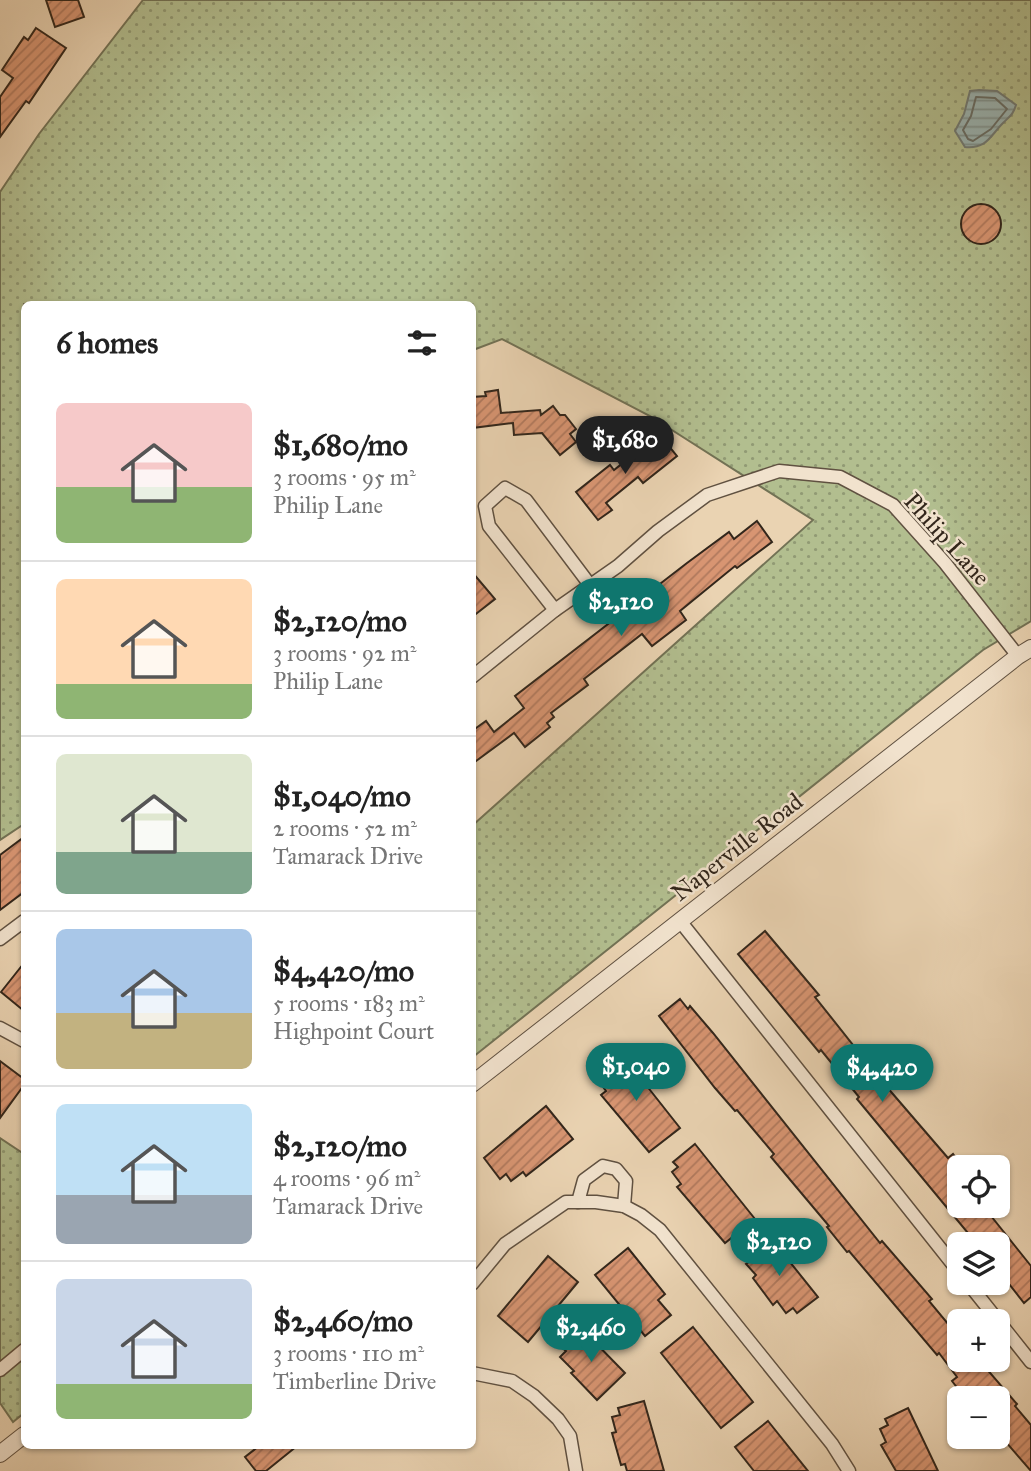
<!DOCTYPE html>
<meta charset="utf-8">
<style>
:root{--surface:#fff;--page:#f2f2f2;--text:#222;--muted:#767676;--line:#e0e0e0;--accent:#0f766e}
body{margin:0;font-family:"IM FELL Great Primer",serif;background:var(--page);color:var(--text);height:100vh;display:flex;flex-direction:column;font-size:26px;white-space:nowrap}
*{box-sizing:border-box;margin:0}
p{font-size:23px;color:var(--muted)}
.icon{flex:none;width:38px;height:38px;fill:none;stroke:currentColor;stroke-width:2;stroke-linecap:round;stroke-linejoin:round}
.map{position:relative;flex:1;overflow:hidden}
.panel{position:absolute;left:21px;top:301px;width:455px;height:1148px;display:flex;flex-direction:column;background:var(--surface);border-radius:10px;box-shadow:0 2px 5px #0004}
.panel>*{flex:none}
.fabs{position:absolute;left:947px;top:1155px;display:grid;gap:14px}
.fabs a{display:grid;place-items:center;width:63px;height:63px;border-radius:10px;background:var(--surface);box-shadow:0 2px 5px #0004;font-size:35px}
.price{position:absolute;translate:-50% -60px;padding:0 16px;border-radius:24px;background:var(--accent);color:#fff;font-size:23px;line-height:46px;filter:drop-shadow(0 2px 4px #0008)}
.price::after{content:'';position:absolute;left:50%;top:42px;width:21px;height:16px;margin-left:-10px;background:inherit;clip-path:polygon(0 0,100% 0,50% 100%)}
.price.active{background:#222;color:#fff}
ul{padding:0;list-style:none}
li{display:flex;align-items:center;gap:21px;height:175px;padding:0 35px}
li+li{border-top:2px solid var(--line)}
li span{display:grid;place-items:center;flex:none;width:196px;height:140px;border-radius:10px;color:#555}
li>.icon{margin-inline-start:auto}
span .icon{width:84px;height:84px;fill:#fffc;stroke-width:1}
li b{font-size:30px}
h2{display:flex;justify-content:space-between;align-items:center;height:84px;padding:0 35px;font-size:30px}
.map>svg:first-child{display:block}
.grass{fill:url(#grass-dots);stroke:#727255;stroke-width:2}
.water{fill:url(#water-rules);stroke:#707c77;stroke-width:2}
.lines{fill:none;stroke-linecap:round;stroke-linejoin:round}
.shore{stroke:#666e68;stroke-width:2}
.building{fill:url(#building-hatch);stroke:#32261b;stroke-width:2}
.minor-casing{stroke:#605141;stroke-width:15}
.tertiary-casing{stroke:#605141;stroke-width:18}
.minor{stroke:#f1e2cd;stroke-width:12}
.tertiary{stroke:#f1e2cd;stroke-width:16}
.labels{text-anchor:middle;stroke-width:5;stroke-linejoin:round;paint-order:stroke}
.street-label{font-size:24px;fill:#32261b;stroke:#f1e2cd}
</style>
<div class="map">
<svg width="1031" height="1471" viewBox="0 0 1031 1471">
<defs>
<pattern id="grass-dots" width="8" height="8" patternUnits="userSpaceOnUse" patternTransform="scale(1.75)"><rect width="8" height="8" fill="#b2be8f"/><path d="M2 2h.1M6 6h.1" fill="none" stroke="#919a74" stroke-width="1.8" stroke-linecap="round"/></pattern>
<pattern id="water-rules" width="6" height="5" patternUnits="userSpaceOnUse" patternTransform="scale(1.75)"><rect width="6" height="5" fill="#9ab6b5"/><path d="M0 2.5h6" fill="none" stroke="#7e9492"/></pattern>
<pattern id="building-hatch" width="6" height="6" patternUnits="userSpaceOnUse" patternTransform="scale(1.75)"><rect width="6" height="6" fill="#d89572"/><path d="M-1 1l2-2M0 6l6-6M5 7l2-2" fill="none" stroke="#b0795d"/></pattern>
</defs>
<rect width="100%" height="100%" fill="#ead3b2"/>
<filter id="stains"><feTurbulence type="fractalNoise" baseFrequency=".00286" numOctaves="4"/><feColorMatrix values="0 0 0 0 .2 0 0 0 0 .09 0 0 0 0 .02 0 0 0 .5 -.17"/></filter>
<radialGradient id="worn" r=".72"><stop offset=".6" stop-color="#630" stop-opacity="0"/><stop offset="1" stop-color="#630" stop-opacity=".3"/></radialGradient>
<g class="grass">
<polygon points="143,0 1031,0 1031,621 983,650 473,1057 473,825 813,520 650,416 502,339 473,350 472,304 24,304 24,824 0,840 0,192 39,134"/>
<polygon points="0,1138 24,1154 24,1413 13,1422 0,1403"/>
</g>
<path class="water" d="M 979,90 L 997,91 L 1016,105 C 1013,115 1010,116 1003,123 C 990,136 987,149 965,147 L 955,131 L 964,114 L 970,91 Z"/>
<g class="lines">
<polygon class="shore" points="976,97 995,98 1007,109 991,129 973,141 968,139 963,130 971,116"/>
</g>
<g class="building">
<polygon points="46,0 78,0 84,17 55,27"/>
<polygon points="36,28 66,48 29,103 26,101 0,137 0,97 13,78 2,70 24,37 28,40"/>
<circle cx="981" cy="224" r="20"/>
<polygon points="498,390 501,413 540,410 541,415 553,406 560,415 565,415 576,429 570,434 576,442 560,455 542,433 514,435 513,423 472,428 472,397 486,396 485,392"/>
<polygon points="659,434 677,456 643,483 638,477 606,503 612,510 598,520 576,492 610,465 614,470"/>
<polygon points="757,521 772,542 737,568 735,566 680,611 686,620 652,646 642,634 584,679 588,685 551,713 554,717 547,723 550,727 525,747 514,733 472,764 472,731 486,721 494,732 524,708 515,696 687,563 729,532 734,539"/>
<polygon points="472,572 495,599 472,617"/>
<polygon points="24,837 24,892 0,910 0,855"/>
<polygon points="765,931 819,995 815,997 880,1079 948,1158 953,1154 959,1162 959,1206 983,1206 1031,1266 1031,1297 1024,1303 998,1270 998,1244 977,1244 857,1099 859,1097 821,1050 819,1052 738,954"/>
<polygon points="24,963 24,1011 1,992"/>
<polygon points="680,999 688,1009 690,1006 713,1033 880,1243 882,1241 932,1299 929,1301 959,1337 959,1360 979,1360 1017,1404 1015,1406 1031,1425 1031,1471 998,1433 998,1398 965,1398 952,1381 957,1377 939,1353 937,1355 849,1251 847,1252 827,1227 829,1226 771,1157 774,1154 737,1110 735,1111 715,1088 659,1016"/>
<polygon points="620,1052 680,1128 649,1152 601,1095 606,1091 598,1080 602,1076 598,1070"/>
<polygon points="0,1061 24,1079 24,1085 0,1118"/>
<polygon points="546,1106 573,1139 526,1176 523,1172 511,1181 506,1174 500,1179 484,1158"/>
<polygon points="695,1144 755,1219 725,1243 677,1187 681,1184 672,1172 678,1167 673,1162"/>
<polygon points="769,1236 818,1297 797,1313 793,1308 786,1313 777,1301 773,1305 753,1278 756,1275 746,1264 753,1259 748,1253"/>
<polygon points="628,1248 665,1294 658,1300 671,1315 645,1336 595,1275"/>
<polygon points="548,1256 578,1282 528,1342 498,1316"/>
<polygon points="693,1327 753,1402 721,1428 661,1353"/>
<polygon points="581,1328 625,1373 597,1400 571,1373 574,1371 560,1357 566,1351 561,1347"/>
<polygon points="644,1401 664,1471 627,1471 625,1464 621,1465 612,1433 616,1432 612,1417 620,1415 618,1408"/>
<polygon points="908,1408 938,1471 896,1471 881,1445 886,1442 880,1429 888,1425 885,1419"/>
<polygon points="768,1421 808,1471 754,1471 735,1447"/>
<polygon points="259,1446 297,1446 266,1471 256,1471 245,1457"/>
</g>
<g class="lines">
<defs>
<g id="minor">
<polyline points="555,610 489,526 485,506 505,488 526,500 590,585"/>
<polyline points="472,677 555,610 618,566 658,531 707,495 779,471 840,477 893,505 945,563 1018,656"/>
<polyline points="680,921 959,1272"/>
<polyline points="0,939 24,921"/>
<polyline points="0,1028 24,1041"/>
<polyline points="578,1202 584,1180 603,1166 616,1169 626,1181 624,1206"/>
<polyline points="968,1283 1031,1362"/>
<polyline points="472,1284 505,1244 566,1202 596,1202 624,1206 641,1215 660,1230 832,1444 849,1471"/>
<polyline points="0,1370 24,1350"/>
<polyline points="472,1373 512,1381 534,1396 558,1419 570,1436 576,1471"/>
</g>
<g id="tertiary">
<polyline points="472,1084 1018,656 1031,648"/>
<polyline points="0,1454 24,1435"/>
</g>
</defs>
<use href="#minor" class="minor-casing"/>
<use href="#tertiary" class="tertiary-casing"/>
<use href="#minor" class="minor"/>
<use href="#tertiary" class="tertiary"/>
</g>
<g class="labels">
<g class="street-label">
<text transform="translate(947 539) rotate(48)" y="8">Philip Lane</text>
<text transform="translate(737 847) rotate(-38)" y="8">Naperville Road</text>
</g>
</g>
<rect width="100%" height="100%" filter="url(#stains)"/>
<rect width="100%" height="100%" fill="url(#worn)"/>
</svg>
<div class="fabs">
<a><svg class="icon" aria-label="locate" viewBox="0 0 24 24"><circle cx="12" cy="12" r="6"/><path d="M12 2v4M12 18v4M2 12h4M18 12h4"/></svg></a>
<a><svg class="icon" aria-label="layers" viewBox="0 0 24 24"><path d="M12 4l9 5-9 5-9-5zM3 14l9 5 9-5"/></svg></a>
<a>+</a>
<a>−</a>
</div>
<b class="price active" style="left:625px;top:476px">$1,680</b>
<b class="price" style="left:621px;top:638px">$2,120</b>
<b class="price" style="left:636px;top:1103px">$1,040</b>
<b class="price" style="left:882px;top:1104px">$4,420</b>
<b class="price" style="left:779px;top:1278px">$2,120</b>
<b class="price" style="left:591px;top:1364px">$2,460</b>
<section class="panel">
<h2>6 homes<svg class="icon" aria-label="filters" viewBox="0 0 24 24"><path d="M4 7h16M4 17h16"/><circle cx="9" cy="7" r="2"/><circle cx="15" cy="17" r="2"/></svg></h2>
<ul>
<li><span style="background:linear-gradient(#f6c9c9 60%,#8fb573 0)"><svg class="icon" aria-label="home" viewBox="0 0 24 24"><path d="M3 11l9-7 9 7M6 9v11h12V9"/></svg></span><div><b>$1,680/mo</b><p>3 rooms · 95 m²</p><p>Philip Lane</p></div></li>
<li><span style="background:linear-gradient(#ffd9b3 75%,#8fb573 0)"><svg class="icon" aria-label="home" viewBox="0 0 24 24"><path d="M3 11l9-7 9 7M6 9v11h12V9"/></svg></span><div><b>$2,120/mo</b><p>3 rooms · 92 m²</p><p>Philip Lane</p></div></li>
<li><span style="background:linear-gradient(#dfe7d0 70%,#7fa58c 0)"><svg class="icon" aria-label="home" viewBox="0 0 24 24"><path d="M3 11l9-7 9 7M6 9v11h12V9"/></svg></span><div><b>$1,040/mo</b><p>2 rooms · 52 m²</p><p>Tamarack Drive</p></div></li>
<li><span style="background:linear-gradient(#a9c7e8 60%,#c2b280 0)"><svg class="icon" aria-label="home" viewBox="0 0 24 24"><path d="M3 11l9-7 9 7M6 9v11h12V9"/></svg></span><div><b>$4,420/mo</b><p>5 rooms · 183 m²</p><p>Highpoint Court</p></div></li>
<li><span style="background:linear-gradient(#bfe0f5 65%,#9aa5b1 0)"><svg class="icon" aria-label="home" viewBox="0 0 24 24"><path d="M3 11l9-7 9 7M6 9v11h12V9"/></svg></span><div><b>$2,120/mo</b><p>4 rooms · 96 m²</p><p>Tamarack Drive</p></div></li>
<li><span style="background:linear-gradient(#c9d6e8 75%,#8fb573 0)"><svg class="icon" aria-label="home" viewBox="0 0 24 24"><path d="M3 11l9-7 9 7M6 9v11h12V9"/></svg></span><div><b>$2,460/mo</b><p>3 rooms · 110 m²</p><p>Timberline Drive</p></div></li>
</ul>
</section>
</div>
